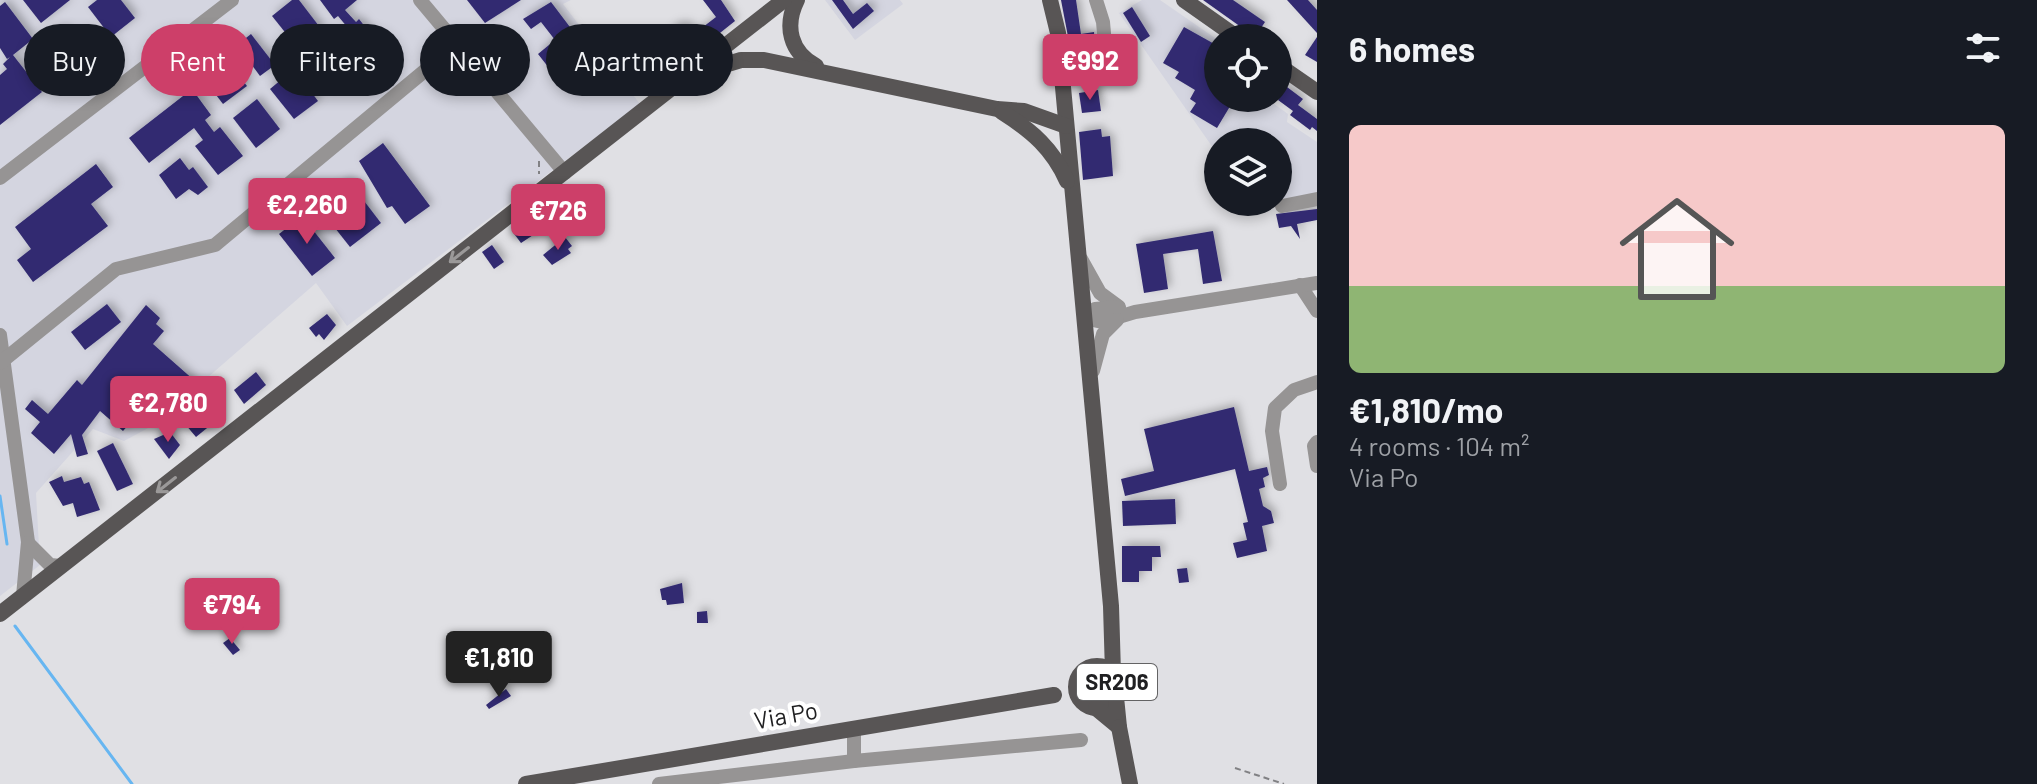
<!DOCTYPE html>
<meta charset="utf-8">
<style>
:root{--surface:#171b24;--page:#20242c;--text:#f1f3f6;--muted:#9ea1a6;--accent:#cd3f69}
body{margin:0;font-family:Barlow,sans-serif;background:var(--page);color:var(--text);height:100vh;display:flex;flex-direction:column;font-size:30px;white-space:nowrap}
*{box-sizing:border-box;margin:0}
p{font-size:26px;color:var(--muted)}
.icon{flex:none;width:44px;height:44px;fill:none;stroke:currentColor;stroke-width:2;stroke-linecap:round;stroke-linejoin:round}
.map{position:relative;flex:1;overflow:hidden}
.side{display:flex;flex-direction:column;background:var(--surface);width:720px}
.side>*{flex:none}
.top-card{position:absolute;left:24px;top:24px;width:760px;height:72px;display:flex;gap:16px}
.controls{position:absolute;left:1204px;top:24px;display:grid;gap:16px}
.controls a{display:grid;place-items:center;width:88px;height:88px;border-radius:50%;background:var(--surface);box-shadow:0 4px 12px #0003;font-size:40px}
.price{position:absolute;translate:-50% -68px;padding:0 18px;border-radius:8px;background:var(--accent);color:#fff;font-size:26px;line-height:52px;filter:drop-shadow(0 2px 4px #0008)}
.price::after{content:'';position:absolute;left:50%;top:48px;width:24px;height:18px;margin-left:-12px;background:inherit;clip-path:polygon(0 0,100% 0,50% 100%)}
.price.current{background:#222;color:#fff}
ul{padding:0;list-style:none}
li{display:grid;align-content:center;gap:16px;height:424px;padding:0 32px}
li span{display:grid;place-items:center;height:248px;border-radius:12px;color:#555}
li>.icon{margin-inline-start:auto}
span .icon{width:144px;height:144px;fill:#fffc;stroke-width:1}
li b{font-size:34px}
h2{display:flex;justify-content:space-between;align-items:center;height:96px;padding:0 32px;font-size:34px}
.tag{padding:0 28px;border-radius:36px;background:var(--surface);box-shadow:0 4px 12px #0003;font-size:28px;line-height:72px}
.tag.current{background:var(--accent);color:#fff}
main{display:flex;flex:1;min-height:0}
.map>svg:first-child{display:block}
.built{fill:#d4d5e0}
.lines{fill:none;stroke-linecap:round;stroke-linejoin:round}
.stream{stroke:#67b6f1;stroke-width:3}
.building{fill:#322b71;filter:url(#shadow)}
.path{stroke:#818184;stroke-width:2;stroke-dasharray:6 4;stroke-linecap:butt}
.minor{stroke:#969494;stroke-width:14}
.major{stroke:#585555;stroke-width:16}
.oneway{stroke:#9b9999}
.labels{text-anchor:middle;stroke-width:8;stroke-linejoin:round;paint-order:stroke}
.shield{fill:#fff;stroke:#636364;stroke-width:2}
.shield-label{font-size:22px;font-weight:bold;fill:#202022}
.street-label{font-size:24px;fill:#202022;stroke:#fff}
</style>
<main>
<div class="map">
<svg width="1317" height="784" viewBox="0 0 1317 784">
<defs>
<filter id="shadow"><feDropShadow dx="3.5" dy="-3.5" stdDeviation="4" flood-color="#0004"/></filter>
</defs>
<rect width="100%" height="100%" fill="#e0e0e4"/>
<g class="built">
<polygon points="0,0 571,0 563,4 640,104 347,326 316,283 152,426 124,441 93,429 36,493 40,565 0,596"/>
<polygon points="825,0 900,0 903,4 855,40"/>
<polygon points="1142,0 1160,0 1218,40 1218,98 1266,98 1288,114 1287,122 1317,142 1317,193 1278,202 1278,142 1218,142 1218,155 1119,13"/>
</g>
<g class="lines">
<g class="stream">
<polyline points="0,496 7,544"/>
<polyline points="15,626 132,784"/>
</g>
</g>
<g class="building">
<polygon points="23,0 70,0 41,23"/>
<polygon points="97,0 121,0 135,18 111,37 88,7"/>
<polygon points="292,0 299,0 322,30 301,46 296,46 272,16"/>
<polygon points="320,0 357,0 345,10 356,22 359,19 383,50 367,62 344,32 348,28 338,16 334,19"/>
<polygon points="467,0 521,0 485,23"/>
<polygon points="703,0 721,0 735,21 671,72 660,57 666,53 659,46 672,36 669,31 677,25 688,25 694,34 716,17"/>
<polygon points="832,0 843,0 853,14 867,3 874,11 853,29"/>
<polygon points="1061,0 1076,0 1081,34 1094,32 1095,50 1081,53 1080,46 1070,47"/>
<polygon points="1203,0 1233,0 1265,22 1255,37"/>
<polygon points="1287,0 1308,0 1317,10 1317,33"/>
<polygon points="5,2 33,39 13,55 42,92 0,125 0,75 7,69 3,64 10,57 7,59 0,48 0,6"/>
<polygon points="551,2 604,72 578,93 573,86 567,91 538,54 555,40 541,22 531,29 523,19"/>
<polygon points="1132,7 1150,36 1141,42 1123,13"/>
<polygon points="1184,27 1218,46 1218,98 1235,98 1217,128 1190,112 1196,103 1190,99 1195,90 1175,78 1179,72 1163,63"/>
<polygon points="62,28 76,38 85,31 98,48 56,80 33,50"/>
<polygon points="251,34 275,65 260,76 237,45"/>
<polygon points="1317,37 1317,62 1305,55"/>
<polygon points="330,40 350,66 338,76 343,82 331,92 310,57"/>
<polygon points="224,56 247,86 223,104 200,74"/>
<polygon points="294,69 318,101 294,119 270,89"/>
<polygon points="1287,87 1303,99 1298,105 1317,119 1317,131 1312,127 1310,130 1290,115 1293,111 1278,100"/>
<polygon points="192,89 211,115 205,120 214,132 220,127 243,156 218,175 195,146 203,140 194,128 149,163 129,138"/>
<polygon points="1098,90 1101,111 1082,113 1079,93"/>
<polygon points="257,99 280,129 256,148 233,118"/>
<polygon points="1101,129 1102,137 1110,136 1113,176 1083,180 1079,132"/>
<polygon points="383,143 430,206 405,224 392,206 387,208 359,161"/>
<polygon points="180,158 189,170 193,167 208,187 198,195 189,189 176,199 159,175"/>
<polygon points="96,164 113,187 91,204 108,226 33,282 17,260 31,249 15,227"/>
<polygon points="348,180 381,223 350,247 316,204"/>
<polygon points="567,208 575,220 557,232 548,220"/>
<polygon points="1317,209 1317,220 1297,224 1300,239 1291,226 1279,228 1276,214"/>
<polygon points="540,210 550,224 521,243 512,231"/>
<polygon points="302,216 335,258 312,276 279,234"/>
<polygon points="1213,231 1222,281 1203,284 1198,249 1163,254 1168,289 1144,293 1136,244"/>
<polygon points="565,237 572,246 568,249 571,253 552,265 543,255"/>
<polygon points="492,245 504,262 494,269 482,252"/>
<polygon points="107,304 121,322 85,350 71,332"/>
<polygon points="146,305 160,318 156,324 164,331 153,344 195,381 161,415 152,407 142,419 137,415 123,431 100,411 82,435 88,454 77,457 71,434 54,454 31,433 40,422 25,409 32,400 48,414 77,380 82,385"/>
<polygon points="327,314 336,325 324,340 319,334 316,337 309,328"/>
<polygon points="256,372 266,385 244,404 234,390"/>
<polygon points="197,405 212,424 196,437 185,424 189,421 184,415"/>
<polygon points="1234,407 1249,471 1267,467 1269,475 1263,478 1265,487 1259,489 1263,506 1271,511 1274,523 1262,526 1267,551 1237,558 1233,543 1247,540 1243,523 1248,522 1235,469 1125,496 1121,479 1154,471 1144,429"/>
<polygon points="170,432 180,445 169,459 154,439"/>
<polygon points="113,443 133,484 117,491 97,451"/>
<polygon points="62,476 64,482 81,477 84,484 89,482 100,510 77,517 73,503 63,506 49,482"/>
<polygon points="1175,499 1176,524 1123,526 1122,501"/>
<polygon points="1122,546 1160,546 1161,557 1152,557 1152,571 1139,571 1139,582 1122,582"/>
<polygon points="1187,568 1189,582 1179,583 1177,569"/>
<polygon points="682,583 684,603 667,605 666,600 662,600 660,589"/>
<polygon points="707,611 708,623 697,623 697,612"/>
<polygon points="230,638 240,650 233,655 223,643"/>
<polygon points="506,689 511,696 489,709 486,705"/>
</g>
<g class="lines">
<g class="path">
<polyline points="539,161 539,174"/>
<polyline points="1235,768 1284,784"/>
</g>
<g class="minor">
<polyline points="420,0 565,173"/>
<polyline points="1061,65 1092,62 1106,56 1103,22 1096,0"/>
<polyline points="0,178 232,0"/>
<polyline points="1282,206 1317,199"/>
<polyline points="1081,259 1100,293 1119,307"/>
<polyline points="1300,285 1317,311"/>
<polyline points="1118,307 1095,309 1084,318 1102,322 1135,312 1317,283"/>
<polyline points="0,335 28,542 23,596"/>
<polyline points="0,363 116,269 215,245 457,44"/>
<polyline points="1093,371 1103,334 1117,320"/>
<polyline points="1317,442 1314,446 1317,466"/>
<polyline points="1280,484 1272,431 1275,408 1294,390 1317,382"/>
<polyline points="28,543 50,565 62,566"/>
<polyline points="854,761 1081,740"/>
<polyline points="659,784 854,761 854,728"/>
</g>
<g class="major">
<path d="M 797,0 C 784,26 790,52 816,66"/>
<polyline points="1050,0 1058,33 1111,606 1113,673"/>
<polyline points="1184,0 1238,38"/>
<polyline points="1278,65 1317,92"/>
<polyline points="701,72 741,60 764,60 997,109 1024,111 1066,126"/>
<path d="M 1002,112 C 1032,131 1053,149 1067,181"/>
<polyline points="0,614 784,0"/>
<circle cx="1097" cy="687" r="21"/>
<polyline points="1096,708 1119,727 1116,697"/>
<polyline points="1119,727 1130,784"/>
<polyline points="526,784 1054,695"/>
</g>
</g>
<defs><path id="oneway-shaft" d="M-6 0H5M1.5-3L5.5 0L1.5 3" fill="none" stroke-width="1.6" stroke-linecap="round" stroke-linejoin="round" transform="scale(2)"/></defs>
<g class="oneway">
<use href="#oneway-shaft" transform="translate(459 255) rotate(142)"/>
<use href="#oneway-shaft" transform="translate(166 485) rotate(142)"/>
</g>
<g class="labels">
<rect class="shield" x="1077" y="664" width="80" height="36" rx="6"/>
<g class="shield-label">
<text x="1117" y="690">SR206</text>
</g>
<g class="street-label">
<text transform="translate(786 716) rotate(-10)" y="8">Via Po</text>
</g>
</g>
</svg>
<div class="controls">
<a><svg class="icon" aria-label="locate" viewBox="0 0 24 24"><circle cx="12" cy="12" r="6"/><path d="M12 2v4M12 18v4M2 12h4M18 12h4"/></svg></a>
<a><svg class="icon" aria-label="layers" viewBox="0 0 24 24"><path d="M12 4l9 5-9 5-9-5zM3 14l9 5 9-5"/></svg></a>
</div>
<b class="price" style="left:1090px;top:102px">€992</b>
<b class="price" style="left:307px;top:246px">€2,260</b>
<b class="price" style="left:558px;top:252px">€726</b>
<b class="price" style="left:168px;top:444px">€2,780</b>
<b class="price" style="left:232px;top:646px">€794</b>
<b class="price current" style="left:499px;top:699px">€1,810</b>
<div class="top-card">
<a class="tag">Buy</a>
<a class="tag current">Rent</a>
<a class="tag">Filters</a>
<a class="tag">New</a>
<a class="tag">Apartment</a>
</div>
</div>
<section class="side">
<h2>6 homes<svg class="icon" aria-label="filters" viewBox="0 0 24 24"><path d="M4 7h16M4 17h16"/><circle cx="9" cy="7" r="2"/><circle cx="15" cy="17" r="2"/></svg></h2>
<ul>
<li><span style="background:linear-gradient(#f6c9c9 65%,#8fb573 0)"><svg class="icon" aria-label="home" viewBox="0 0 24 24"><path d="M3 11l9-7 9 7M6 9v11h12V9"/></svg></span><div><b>€1,810/mo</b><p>4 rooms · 104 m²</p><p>Via Po</p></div></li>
</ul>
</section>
</main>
